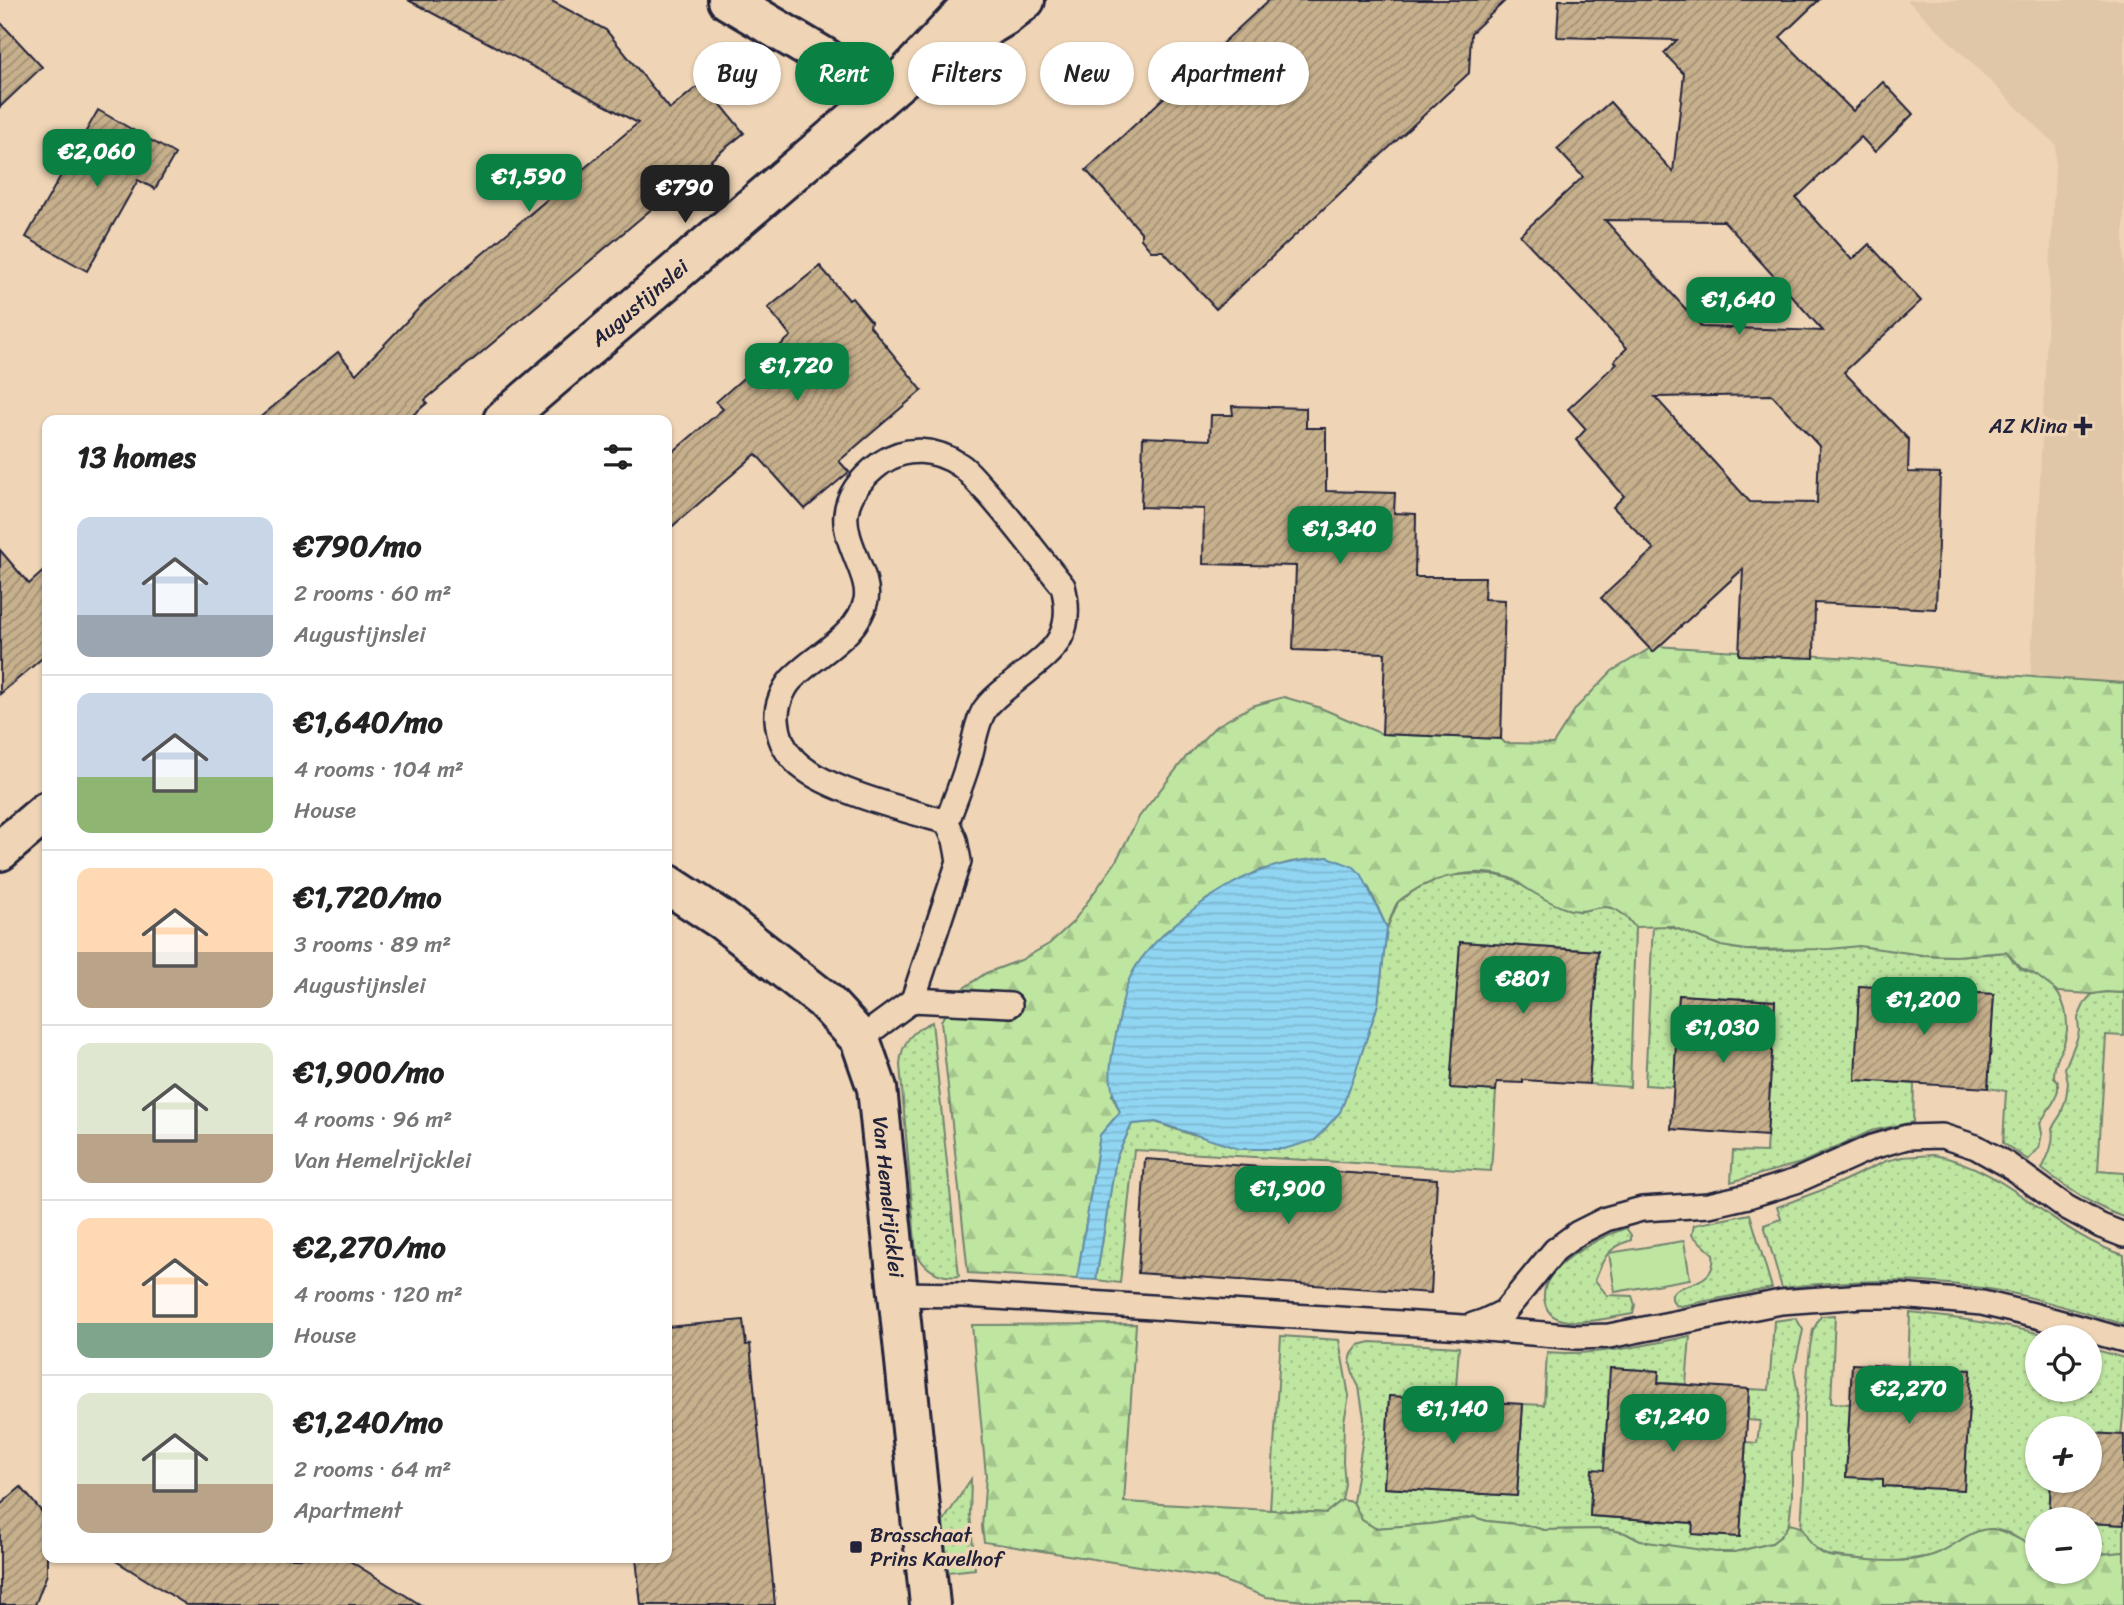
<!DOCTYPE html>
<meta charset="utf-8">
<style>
:root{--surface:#fff;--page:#f6f6f6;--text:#222;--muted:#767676;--line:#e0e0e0;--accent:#0b8043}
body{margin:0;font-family:Sriracha,sans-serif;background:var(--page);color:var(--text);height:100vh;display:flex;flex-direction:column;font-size:26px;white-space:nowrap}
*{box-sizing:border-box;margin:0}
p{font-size:23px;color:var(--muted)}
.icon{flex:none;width:38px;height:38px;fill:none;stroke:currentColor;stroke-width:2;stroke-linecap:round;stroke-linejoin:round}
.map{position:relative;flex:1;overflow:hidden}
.panel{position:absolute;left:42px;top:415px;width:630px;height:1148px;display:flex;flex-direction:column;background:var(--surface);border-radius:14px;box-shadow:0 2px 5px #0004}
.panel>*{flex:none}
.top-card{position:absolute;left:693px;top:42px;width:665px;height:63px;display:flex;gap:14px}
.buttons{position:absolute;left:2025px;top:1325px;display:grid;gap:14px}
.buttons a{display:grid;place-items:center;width:77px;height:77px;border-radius:50%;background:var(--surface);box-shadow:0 2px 5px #0004;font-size:35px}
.price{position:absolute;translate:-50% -60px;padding:0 16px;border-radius:14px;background:var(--accent);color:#fff;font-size:23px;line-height:46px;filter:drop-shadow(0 2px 4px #0008)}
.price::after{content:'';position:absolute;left:50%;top:42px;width:21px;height:16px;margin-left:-10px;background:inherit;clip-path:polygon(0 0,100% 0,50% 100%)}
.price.on{background:#222;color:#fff}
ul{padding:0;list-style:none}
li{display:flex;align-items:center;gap:21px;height:175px;padding:0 35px}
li+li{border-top:2px solid var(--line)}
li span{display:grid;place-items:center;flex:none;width:196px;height:140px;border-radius:14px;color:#555}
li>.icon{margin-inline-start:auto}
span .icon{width:84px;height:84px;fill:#fffc;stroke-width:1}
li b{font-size:30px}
h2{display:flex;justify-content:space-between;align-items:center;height:84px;padding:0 35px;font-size:30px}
.pill{padding:0 24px;border-radius:32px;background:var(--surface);box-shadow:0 2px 5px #0004;font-size:24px;line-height:63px}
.pill.on{background:var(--accent);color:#fff}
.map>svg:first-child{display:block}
.built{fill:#dfc7a7}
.grass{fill:url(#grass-dots);stroke:#70846e;stroke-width:2}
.forest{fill:url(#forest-firs);stroke:#70846e;stroke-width:2}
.pitch{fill:#bfe6a1;stroke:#70846e;stroke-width:2}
.water{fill:url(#water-rules);stroke:#648ea9;stroke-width:2}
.building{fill:url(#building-hatch);stroke:#22223b;stroke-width:2;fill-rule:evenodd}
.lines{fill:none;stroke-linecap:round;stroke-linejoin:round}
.service-casing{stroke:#22223b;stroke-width:28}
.minor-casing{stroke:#22223b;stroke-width:44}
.tertiary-casing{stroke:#22223b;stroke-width:44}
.service{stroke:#efd5b6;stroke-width:23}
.minor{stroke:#efd5b6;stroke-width:38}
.tertiary{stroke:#efd5b6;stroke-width:38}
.poi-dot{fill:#22223b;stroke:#efd5b6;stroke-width:2.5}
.labels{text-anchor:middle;stroke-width:7;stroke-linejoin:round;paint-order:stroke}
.street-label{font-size:21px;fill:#22223b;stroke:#efd5b6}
.poi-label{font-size:21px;fill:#22223b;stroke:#efd5b6;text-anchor:end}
</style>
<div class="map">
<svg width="2124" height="1605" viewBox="0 0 2124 1605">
<defs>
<pattern id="grass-dots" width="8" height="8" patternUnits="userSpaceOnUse" patternTransform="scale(1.75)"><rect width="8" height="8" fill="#bfe6a1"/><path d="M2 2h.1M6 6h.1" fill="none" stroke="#a4c58c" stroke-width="1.8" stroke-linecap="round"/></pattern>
<pattern id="forest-firs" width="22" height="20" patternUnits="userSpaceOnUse" patternTransform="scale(1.75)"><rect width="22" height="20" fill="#bfe6a1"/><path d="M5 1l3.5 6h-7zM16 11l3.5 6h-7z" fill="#a4c58c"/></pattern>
<pattern id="water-rules" width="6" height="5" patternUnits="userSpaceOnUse" patternTransform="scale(1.75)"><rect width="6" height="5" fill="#90d6f2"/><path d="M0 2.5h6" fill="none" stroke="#7cb7d0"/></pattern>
<pattern id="building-hatch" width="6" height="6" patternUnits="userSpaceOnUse" patternTransform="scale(1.75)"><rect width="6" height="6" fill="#c7b08c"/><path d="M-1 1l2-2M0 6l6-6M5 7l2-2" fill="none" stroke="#a18f74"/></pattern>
</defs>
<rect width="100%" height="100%" fill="#efd5b6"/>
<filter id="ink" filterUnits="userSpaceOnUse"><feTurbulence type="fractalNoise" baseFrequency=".0143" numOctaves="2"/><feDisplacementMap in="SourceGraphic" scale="14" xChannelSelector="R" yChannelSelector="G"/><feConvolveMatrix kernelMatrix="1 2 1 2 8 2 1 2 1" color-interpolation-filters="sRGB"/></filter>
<g filter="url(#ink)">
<polygon class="built" points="1907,0 2124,0 2124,710 2029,707 2056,145"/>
<g class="grass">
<path d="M 1470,874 L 1496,875 L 1513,879 L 1526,888 L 1580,912 C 1606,903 1618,905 1635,927 L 1630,1087 L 1589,1084 L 1598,951 L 1461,942 L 1450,1087 L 1496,1091 L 1491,1171 L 1134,1150 L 1120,1283 L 1096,1280 L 1116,1158 L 1132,1124 L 1155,1122 L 1192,1135 L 1315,1140 L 1340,1112 L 1353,1079 L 1378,1004 L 1387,928 L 1398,902 L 1418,888 L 1445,876 Z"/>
<path d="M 1653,925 C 1687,926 1711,947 1745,950 C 1782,953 1820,947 1857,946 C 1880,945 1903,954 1926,955 C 1953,957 1979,955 2006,952 C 2010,957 2015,965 2021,969 C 2025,972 2032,972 2037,975 C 2059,987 2068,1005 2067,1030 C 2066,1047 2053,1060 2054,1078 L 2058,1082 L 2058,1090 L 2054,1101 L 2040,1123 L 2042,1133 L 2039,1148 L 2028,1160 L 2003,1143 L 2006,1091 L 1988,1088 L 1994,994 L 1860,986 L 1855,1079 L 1914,1084 L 1913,1122 L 1871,1131 L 1801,1163 L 1731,1182 L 1733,1151 L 1766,1152 L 1775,1001 L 1679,995 L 1674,1087 L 1645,1085 Z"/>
<path d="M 2106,992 L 2124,993 L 2124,1036 L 2106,1035 L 2098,1171 L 2124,1173 L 2124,1217 C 2093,1207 2068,1188 2042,1169 C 2048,1156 2055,1143 2052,1128 L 2061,1114 L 2066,1098 L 2068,1083 L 2065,1068 L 2077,1039 L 2079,1031 L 2078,1018 L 2085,1002 L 2092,994 Z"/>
<path d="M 932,1022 L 959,1276 C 939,1279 926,1270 916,1253 L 900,1065 C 901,1043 912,1030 932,1022 Z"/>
<path d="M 1933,1155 C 2007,1167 2054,1234 2124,1255 L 2124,1324 C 2086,1314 2049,1301 2011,1293 C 1935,1278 1858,1278 1782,1288 L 1764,1225 L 1781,1219 L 1777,1207 L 1830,1187 L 1886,1161 L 1902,1157 Z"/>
<path d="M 1750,1214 L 1772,1288 L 1681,1306 L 1675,1305 C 1657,1278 1719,1295 1713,1254 L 1692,1235 L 1694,1225 Z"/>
<path d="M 1626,1228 L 1631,1235 L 1631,1240 C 1606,1249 1604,1257 1595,1280 L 1607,1295 L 1632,1296 L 1635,1305 L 1633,1314 C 1611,1317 1584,1325 1563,1320 C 1554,1318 1547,1312 1545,1303 C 1535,1268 1600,1237 1626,1228 Z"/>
<path d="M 1910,1313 C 1959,1318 2007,1325 2054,1337 L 2037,1337 L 2037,1390 L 2090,1390 L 2090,1348 L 2124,1358 L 2124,1407 L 2121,1435 L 2090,1433 L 2090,1428 L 2037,1428 L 2037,1480 L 2051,1481 L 2049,1519 L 2037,1519 L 2037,1546 L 2028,1545 L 2009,1533 L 1992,1529 L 1980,1531 L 1964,1538 L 1951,1548 L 1931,1556 L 1899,1561 L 1876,1561 L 1826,1555 L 1810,1544 L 1801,1527 L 1804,1480 L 1804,1410 L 1810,1347 L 1813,1330 L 1821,1316 L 1835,1315 L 1831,1403 L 1850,1404 L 1846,1476 L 1883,1479 L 1884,1486 L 1964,1490 L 1971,1370 L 1908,1366 Z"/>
<path d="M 1796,1318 L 1803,1330 L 1794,1370 L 1798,1394 L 1792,1455 L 1792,1497 L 1789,1524 L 1781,1536 L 1772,1543 L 1735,1552 L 1715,1552 L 1659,1545 L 1640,1541 L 1625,1533 L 1606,1529 L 1544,1530 L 1526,1525 L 1487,1521 L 1474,1517 L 1430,1524 L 1375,1528 L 1362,1520 L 1353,1502 L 1363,1437 L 1364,1418 L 1359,1387 L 1354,1377 L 1350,1362 L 1352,1354 L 1359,1345 L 1371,1342 L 1459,1347 L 1455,1400 L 1389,1396 L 1384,1488 L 1517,1496 L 1523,1404 L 1544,1405 L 1547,1352 C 1596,1356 1643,1346 1690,1336 L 1686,1384 L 1658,1383 L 1659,1371 L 1611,1368 L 1604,1470 L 1592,1470 L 1590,1516 L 1693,1523 L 1693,1534 L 1739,1537 L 1746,1442 L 1757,1443 L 1760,1421 L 1748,1420 L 1749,1389 L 1769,1390 L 1774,1321 Z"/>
<polygon points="1281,1336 1339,1340 1349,1396 1344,1421 1343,1462 1345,1484 1342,1500 1326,1513 1270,1510"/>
<polygon points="971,1479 970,1514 975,1569 948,1572 943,1522"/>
<polygon points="2090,1523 2124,1525 2124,1552 2090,1555"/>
</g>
<g class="forest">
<path d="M 1654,646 L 1854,658 L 1988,674 L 2124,683 L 2124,993 L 2106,992 L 2092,994 L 2058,992 L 2036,975 L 2021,968 L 2006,952 L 1955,956 L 1923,955 L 1859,946 L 1830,949 L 1746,950 L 1721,946 L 1671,926 L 1635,927 C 1605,888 1595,920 1564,908 C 1551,903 1537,895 1526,888 C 1521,885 1517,881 1512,879 C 1482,866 1436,875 1410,893 C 1406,896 1400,899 1397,903 C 1393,910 1390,920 1387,928 L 1369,888 L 1328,857 L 1291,862 L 1258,871 L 1207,899 L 1164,933 L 1112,1095 L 1120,1112 L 1100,1135 L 1077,1279 L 968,1273 L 941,1021 L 958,992 L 986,973 L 1021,960 L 1049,944 L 1073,922 L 1115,863 L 1139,817 L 1186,757 L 1215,727 L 1252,706 L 1284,697 L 1318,707 L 1382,734 L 1501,739 L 1505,743 L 1553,744 L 1576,708 L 1612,671 Z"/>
<path d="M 1136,1324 L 1124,1502 L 1326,1513 L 1342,1500 L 1353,1502 L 1362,1520 L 1375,1528 L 1430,1524 L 1474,1517 L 1487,1521 L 1526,1525 L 1544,1530 L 1606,1529 L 1625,1533 L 1640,1541 L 1716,1552 L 1735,1552 L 1772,1543 L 1781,1536 L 1789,1524 L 1801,1527 C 1807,1538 1813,1550 1826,1555 C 1831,1558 1841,1557 1847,1558 C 1875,1561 1906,1564 1933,1555 C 1953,1549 1970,1528 1992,1529 C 2009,1530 2021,1544 2037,1546 L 2037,1572 L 2090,1572 L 2090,1555 L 2124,1552 L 2124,1605 L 1343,1605 L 1266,1597 L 1216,1578 L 984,1542 L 982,1527 L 986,1476 L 972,1325 Z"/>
</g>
<polygon class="pitch" points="1684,1241 1690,1279 1615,1292 1609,1253"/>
<path class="water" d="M 1328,857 L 1354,867 L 1362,875 L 1387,928 L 1378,1004 L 1353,1079 L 1340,1112 L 1315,1140 L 1284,1149 L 1239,1149 L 1156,1122 L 1132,1124 L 1116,1158 L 1096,1280 L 1077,1279 L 1100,1135 L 1120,1112 C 1105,1080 1110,1063 1117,1029 C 1121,1014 1122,997 1128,982 C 1144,940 1218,886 1260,871 C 1282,863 1305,860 1328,857 Z"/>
<g class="building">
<polygon points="408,0 550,0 606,30 670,109 703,82 744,133 711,160 715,165 709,162 648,212 425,400 427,403 407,420 257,420 338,352 356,374 424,303 638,123"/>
<polygon points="1269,0 1506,0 1471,33 1469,73 1216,309 1163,251 1151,251 1141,239 1141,232 1086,170"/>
<path d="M 1559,0 L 1819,0 L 1780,37 L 1853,111 L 1883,82 L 1913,114 L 1875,152 L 1861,137 L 1796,198 L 1852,260 L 1869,244 L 1921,301 L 1844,372 L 1909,440 L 1908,472 L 1940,473 L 1936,609 L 1815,603 L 1814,658 L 1739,655 L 1743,569 L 1653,652 L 1601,598 L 1654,549 L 1613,507 L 1624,496 L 1576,440 L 1586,429 L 1568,409 L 1617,363 L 1614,361 L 1627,348 L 1520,235 L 1583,177 L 1557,149 L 1610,102 L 1673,172 L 1684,74 L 1664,53 L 1677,40 L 1557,37 ZM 1605,220 L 1724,221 L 1823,331 L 1702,327 ZM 1772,395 L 1819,446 L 1817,503 L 1750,502 L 1655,397 Z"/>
<polygon points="0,22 42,67 0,107"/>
<polygon points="98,110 175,154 155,189 138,180 87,271 26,237"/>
<polygon points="820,266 849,300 852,298 871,321 870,326 922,390 839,461 849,472 805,509 756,454 667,531 667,457 723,409 716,402 791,336 768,308"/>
<polygon points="1232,406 1306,408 1306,428 1326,428 1326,491 1395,493 1394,513 1416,514 1415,577 1485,577 1484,599 1505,600 1501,739 1382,734 1385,653 1293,650 1296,566 1203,564 1204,509 1141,507 1143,437 1210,440 1211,415 1233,415"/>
<polygon points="0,550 29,584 47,568 47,654 0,694"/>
<polygon points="1460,942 1598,951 1589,1084 1523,1080 1523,1083 1497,1082 1496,1091 1450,1088"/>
<polygon points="1859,986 1994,994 1988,1088 1855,1080"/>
<polygon points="1679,995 1775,1001 1767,1136 1671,1129"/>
<polygon points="1145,1159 1437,1179 1431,1293 1138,1273"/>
<polygon points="743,1320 746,1345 750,1344 775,1605 641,1605 636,1558 667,1558 667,1327"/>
<polygon points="1852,1364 1971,1370 1964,1490 1883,1486 1883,1479 1846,1477"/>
<polygon points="1610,1368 1659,1371 1658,1383 1749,1389 1740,1537 1692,1534 1693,1523 1590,1516 1592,1469 1604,1470"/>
<polygon points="1389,1396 1523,1404 1517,1496 1384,1488"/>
<polygon points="2090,1433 2124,1435 2124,1525 2090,1523 2090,1519 2049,1519 2051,1480 2090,1480"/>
<polygon points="21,1487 47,1518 47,1574 35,1605 0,1605 0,1505"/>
<polygon points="111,1558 345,1558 421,1605 187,1605"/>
</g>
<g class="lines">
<defs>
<g id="service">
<path d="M 913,1000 L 959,861 L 955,840 L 947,822 C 954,802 963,781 969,760 C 974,744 976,723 985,709 C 991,700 1000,693 1009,686 C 1047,654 1077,642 1063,586 C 1036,553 1011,518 982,487 C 975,480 968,470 960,465 C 935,448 906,446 881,463 C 865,475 848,492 846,514 C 843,543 871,576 866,600 C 858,637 815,654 791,680 C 783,689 776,706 777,719 C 778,735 784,750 795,761 C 823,790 907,810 947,822"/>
<polyline points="860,1039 913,1000 1010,1005"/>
<polyline points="898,1294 965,1295 1463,1327 1577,1337 1609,1336 1781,1302 1863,1296 1900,1296 1982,1303 2033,1315 2124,1340"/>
<polyline points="1473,1325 1485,1321 1504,1312 1555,1250 1578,1233 1606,1219 1642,1209 1709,1205 1748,1196 1796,1181 1872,1147 1907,1137 1942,1136 1976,1147 2008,1165 2066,1207 2101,1226 2124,1235"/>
</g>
<g id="minor">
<polyline points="728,0 827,59 877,100"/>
<path id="s1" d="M 667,884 L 722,920 L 824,1000 L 860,1039 L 877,1088 L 930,1605"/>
</g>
<g id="tertiary">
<polyline points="943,53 1005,16 1025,0"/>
<path id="s2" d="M 503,420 L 905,76 L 976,0"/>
<polyline points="0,851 47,811"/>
</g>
</defs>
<use href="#service" class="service-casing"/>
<use href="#minor" class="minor-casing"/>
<use href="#tertiary" class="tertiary-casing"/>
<use href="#service" class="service"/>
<use href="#minor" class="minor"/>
<use href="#tertiary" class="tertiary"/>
</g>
</g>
<g class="poi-dot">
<path d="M2079.5 415.5h7v7h7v7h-7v7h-7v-7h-7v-7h7z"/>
<rect x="849" y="1540" width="14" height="14" rx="3.5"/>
</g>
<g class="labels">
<g class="street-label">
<text dy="7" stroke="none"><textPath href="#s2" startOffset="180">Augustijnslei</textPath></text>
<text dy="7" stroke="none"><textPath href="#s1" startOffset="410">Van Hemelrijcklei</textPath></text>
</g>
<g class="poi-label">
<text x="2067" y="433">AZ Klina</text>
<text x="870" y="1542" text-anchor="start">Brasschaat<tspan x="870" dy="24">Prins Kavelhof</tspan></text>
</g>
</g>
</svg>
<div class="buttons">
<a><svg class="icon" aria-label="locate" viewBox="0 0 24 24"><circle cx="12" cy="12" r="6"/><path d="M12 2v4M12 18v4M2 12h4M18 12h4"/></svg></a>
<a>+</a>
<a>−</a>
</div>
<b class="price" style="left:97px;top:189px">€2,060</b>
<b class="price" style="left:529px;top:214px">€1,590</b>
<b class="price on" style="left:685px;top:225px">€790</b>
<b class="price" style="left:1739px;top:337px">€1,640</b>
<b class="price" style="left:797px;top:403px">€1,720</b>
<b class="price" style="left:1340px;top:566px">€1,340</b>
<b class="price" style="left:1523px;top:1016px">€801</b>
<b class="price" style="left:1924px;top:1037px">€1,200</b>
<b class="price" style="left:1723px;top:1065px">€1,030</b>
<b class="price" style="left:1288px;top:1226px">€1,900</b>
<b class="price" style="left:1909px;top:1426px">€2,270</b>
<b class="price" style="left:1453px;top:1446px">€1,140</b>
<b class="price" style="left:1673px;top:1454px">€1,240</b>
<div class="top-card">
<a class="pill">Buy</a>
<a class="pill on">Rent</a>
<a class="pill">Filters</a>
<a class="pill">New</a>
<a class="pill">Apartment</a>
</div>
<section class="panel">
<h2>13 homes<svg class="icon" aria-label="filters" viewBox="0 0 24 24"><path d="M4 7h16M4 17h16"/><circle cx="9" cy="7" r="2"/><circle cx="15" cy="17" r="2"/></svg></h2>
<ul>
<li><span style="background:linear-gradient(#c9d6e8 70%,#9aa5b1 0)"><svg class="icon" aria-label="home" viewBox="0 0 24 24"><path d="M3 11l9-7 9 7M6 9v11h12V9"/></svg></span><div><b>€790/mo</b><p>2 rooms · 60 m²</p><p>Augustijnslei</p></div></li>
<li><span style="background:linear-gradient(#c9d6e8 60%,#8fb573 0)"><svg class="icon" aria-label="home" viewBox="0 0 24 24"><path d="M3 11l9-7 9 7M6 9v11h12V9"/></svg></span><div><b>€1,640/mo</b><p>4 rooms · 104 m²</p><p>House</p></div></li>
<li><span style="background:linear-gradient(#ffd9b3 60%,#b9a48a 0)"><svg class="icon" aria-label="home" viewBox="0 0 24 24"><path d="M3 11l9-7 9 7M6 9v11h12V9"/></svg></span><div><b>€1,720/mo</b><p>3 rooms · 89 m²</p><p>Augustijnslei</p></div></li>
<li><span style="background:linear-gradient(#dfe7d0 65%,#b9a48a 0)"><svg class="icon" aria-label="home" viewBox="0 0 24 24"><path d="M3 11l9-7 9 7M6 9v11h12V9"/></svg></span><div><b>€1,900/mo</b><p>4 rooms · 96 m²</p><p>Van Hemelrijcklei</p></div></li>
<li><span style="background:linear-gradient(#ffd9b3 75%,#7fa58c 0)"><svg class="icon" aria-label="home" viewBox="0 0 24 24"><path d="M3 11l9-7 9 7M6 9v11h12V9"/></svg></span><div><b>€2,270/mo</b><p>4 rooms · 120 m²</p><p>House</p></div></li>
<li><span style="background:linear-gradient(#dfe7d0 65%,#b9a48a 0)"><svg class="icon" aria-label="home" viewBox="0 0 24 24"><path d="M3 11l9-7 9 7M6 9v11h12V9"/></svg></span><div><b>€1,240/mo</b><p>2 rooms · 64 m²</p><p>Apartment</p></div></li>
</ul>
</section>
</div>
